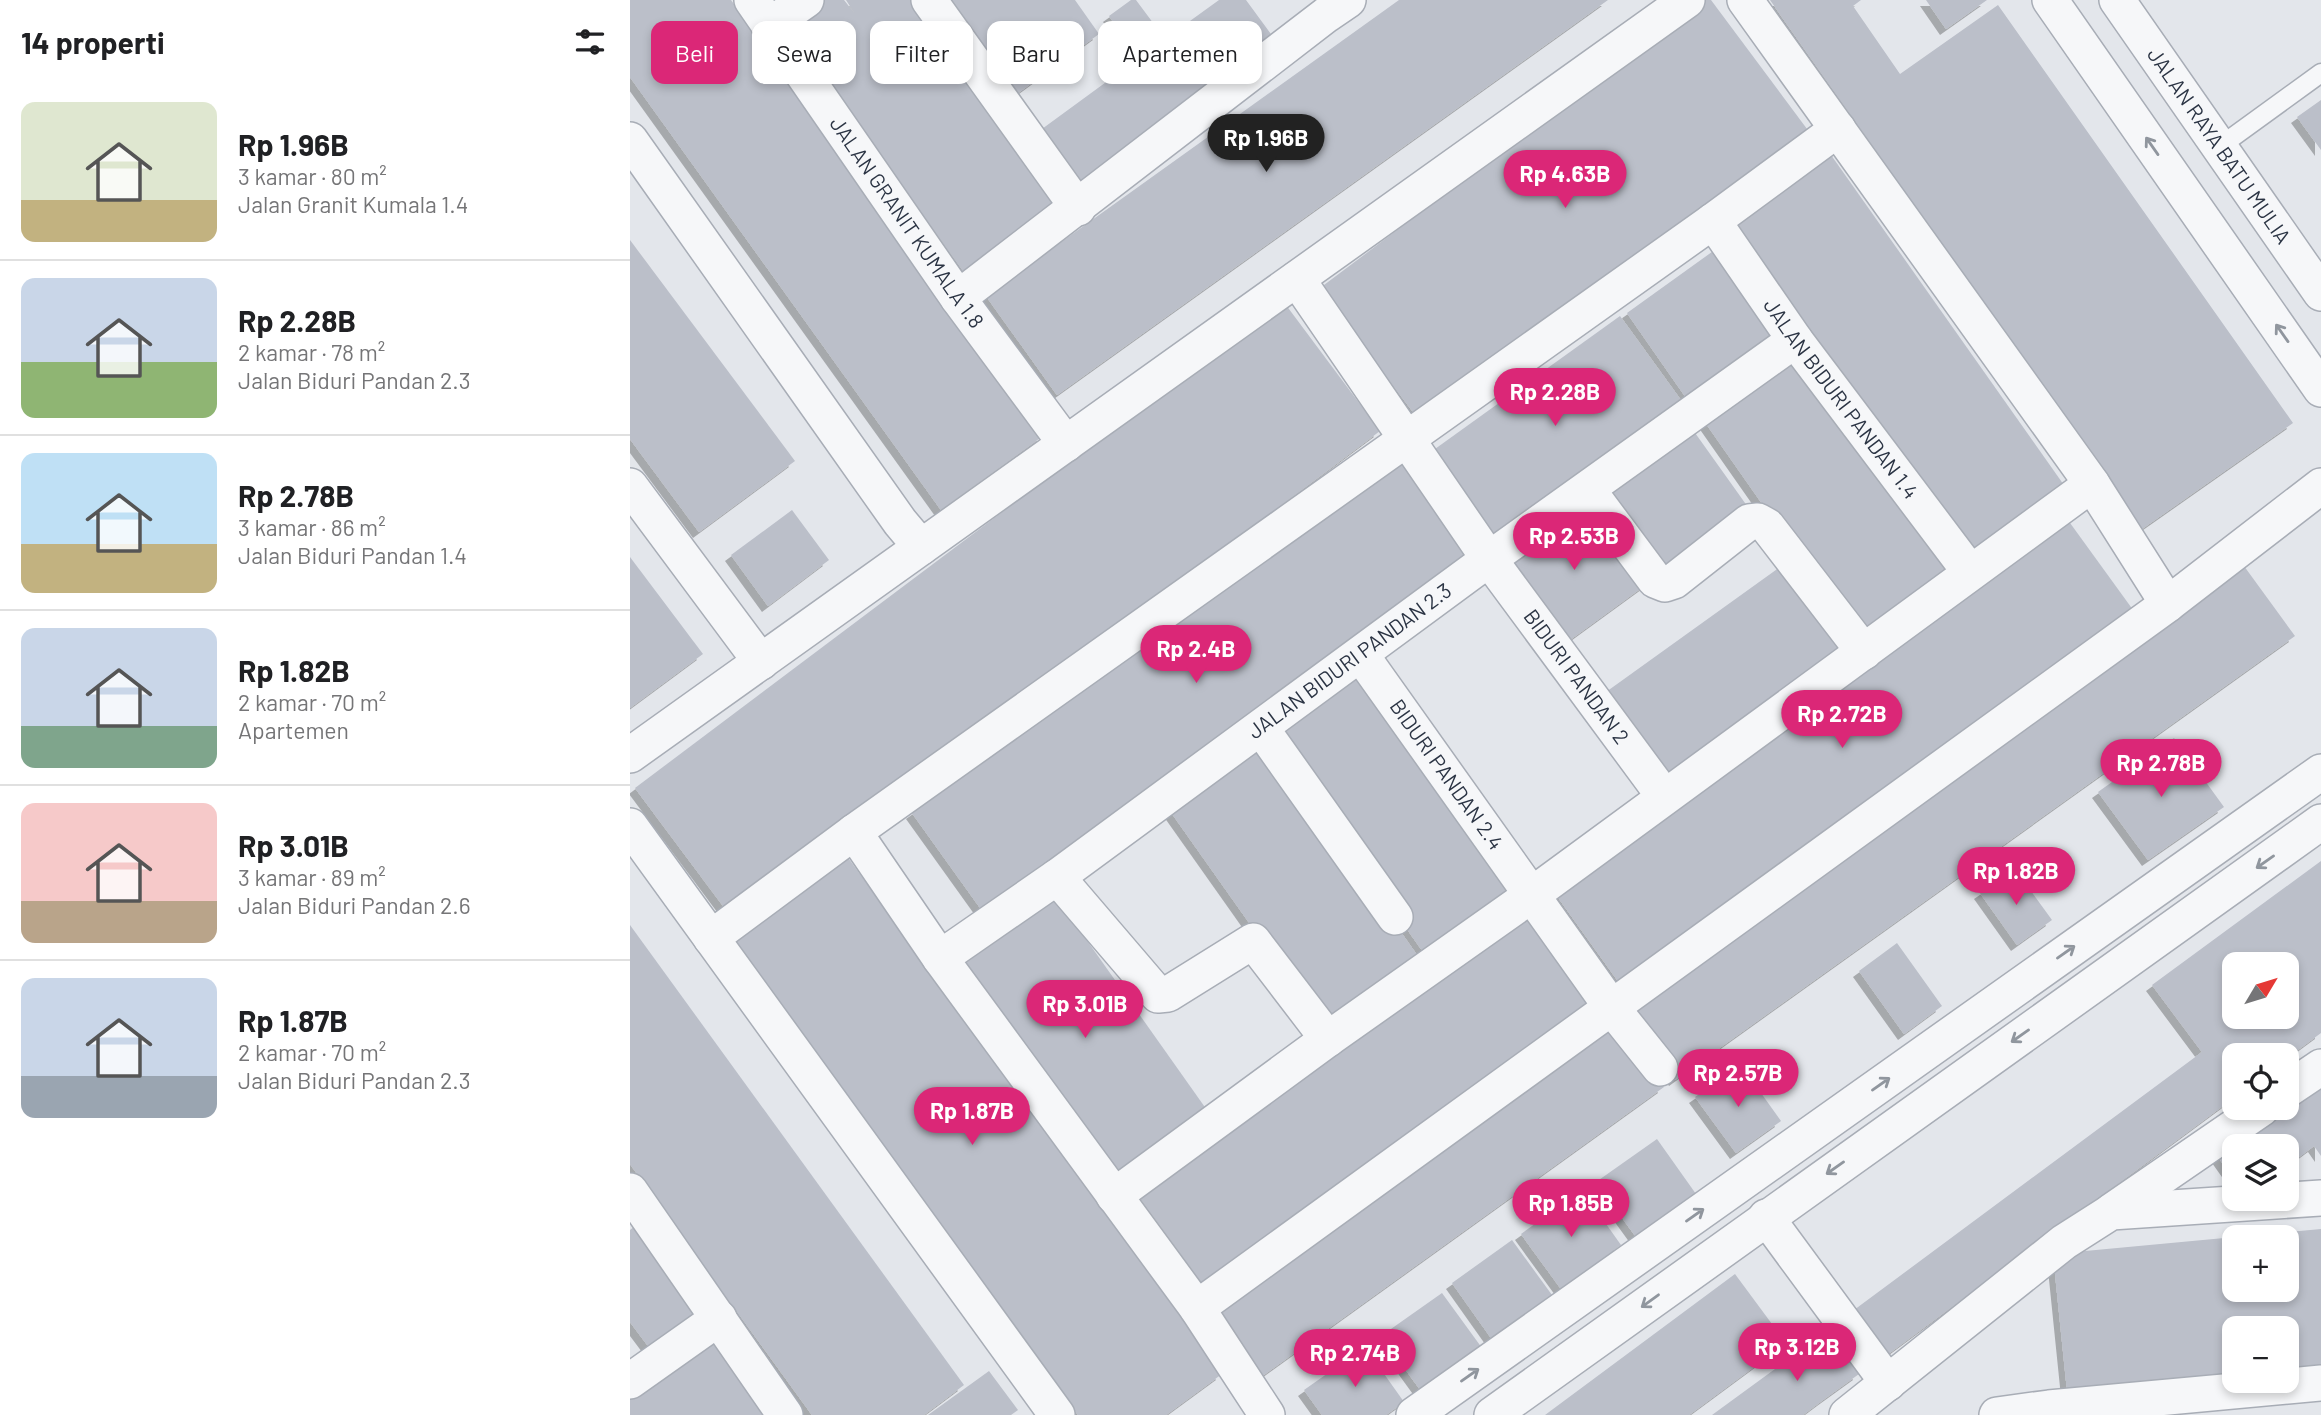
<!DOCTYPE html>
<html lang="id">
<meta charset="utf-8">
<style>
:root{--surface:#fff;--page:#f2f2f2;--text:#202124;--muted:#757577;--line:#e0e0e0;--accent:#db2777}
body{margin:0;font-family:Barlow,sans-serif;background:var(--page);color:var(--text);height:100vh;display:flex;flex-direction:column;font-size:26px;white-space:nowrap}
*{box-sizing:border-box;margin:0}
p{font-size:23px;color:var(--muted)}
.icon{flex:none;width:38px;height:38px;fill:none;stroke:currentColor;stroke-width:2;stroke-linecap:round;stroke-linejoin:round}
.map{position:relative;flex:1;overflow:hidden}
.side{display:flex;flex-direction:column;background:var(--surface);width:630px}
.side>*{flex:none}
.top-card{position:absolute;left:21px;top:21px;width:665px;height:63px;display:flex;gap:14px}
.needle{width:46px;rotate:52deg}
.tools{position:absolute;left:1592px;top:952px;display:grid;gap:14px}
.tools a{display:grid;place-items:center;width:77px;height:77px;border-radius:14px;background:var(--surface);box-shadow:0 4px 10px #0003;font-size:35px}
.price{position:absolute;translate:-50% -60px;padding:0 16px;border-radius:24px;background:var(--accent);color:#fff;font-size:23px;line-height:46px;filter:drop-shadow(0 2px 4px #0008)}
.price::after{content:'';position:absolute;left:50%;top:42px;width:21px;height:16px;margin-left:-10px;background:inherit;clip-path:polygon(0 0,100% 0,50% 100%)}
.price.on{background:#222;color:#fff}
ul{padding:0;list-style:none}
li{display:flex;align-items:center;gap:21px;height:175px;padding:0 21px}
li+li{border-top:2px solid var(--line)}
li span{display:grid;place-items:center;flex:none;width:196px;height:140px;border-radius:14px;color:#555}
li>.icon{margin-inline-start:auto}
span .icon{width:84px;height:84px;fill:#fffc;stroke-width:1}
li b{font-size:30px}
h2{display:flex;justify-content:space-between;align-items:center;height:84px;padding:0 21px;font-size:30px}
.pill{padding:0 24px;border-radius:14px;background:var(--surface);box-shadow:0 4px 10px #0003;font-size:24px;line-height:63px}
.pill.on{background:var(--accent);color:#fff}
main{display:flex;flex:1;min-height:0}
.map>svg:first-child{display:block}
.building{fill:#bbbfc9;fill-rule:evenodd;filter:url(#shadow)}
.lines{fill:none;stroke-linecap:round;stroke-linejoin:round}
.lane-casing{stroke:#a8adb6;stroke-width:21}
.street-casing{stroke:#a8adb6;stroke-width:38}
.lane{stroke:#f6f7f9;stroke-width:18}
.street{stroke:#f6f7f9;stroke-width:35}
.oneway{stroke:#90969e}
.labels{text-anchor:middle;stroke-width:5;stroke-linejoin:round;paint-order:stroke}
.street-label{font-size:21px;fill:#2b3444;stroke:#f3f5f8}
</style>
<main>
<section class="side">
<h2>14 properti<svg class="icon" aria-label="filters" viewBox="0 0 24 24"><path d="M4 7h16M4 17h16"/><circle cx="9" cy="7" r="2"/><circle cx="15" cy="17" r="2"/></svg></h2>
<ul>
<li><span style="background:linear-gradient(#dfe7d0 70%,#c2b280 0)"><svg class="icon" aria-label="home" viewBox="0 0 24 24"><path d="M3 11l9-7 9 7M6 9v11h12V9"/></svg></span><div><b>Rp 1.96B</b><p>3 kamar · 80 m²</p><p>Jalan Granit Kumala 1.4</p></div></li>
<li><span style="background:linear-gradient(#c9d6e8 60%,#8fb573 0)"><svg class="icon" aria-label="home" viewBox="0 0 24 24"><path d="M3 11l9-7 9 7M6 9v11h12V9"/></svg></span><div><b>Rp 2.28B</b><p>2 kamar · 78 m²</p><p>Jalan Biduri Pandan 2.3</p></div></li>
<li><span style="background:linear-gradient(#bfe0f5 65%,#c2b280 0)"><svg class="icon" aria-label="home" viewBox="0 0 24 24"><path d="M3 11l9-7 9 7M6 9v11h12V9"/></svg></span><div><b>Rp 2.78B</b><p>3 kamar · 86 m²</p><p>Jalan Biduri Pandan 1.4</p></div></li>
<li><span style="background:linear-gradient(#c9d6e8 70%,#7fa58c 0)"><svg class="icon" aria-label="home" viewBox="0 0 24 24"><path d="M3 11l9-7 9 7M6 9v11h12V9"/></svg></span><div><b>Rp 1.82B</b><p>2 kamar · 70 m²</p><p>Apartemen</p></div></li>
<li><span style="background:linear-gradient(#f6c9c9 70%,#b9a48a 0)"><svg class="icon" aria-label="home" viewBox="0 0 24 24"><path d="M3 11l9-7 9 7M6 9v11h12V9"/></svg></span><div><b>Rp 3.01B</b><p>3 kamar · 89 m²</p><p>Jalan Biduri Pandan 2.6</p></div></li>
<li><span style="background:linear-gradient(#c9d6e8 70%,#9aa5b1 0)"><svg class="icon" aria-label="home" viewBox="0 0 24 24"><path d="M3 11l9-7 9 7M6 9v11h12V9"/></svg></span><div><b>Rp 1.87B</b><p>2 kamar · 70 m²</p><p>Jalan Biduri Pandan 2.3</p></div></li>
</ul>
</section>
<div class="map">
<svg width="1691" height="1415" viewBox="0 0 1691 1415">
<defs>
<filter id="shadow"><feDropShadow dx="-6" dy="6" stdDeviation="0" flood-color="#0004"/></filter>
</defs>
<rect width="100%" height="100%" fill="#e3e6eb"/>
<g class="building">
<polygon points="0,0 101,0 413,436 311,510 0,77"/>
<polygon points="187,0 214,0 225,14 216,0 294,0 441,206 339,279 155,24"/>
<polygon points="309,0 445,0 469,34 380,99"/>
<polygon points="501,0 506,0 535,39 589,0 616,0 649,45 443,195 401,137 509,58 479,16"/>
<polygon points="769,0 978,0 427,395 356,296"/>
<polygon points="1073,0 1081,0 1180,133 792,424 690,288"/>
<polygon points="1140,0 1231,0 1223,6 1270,74 1368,5 1663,423 1512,529"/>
<polygon points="1296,0 1357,0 1316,29"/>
<polygon points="1691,100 1691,150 1667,117"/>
<polygon points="1201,155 1436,488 1339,556 1104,223"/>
<polygon points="0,240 165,461 69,532 0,439"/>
<polygon points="1093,244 1156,334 1059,402 997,313"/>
<polygon points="653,301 750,431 102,918 5,788"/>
<polygon points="990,316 1053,403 861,541 798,454"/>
<polygon points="1164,346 1328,577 1231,645 1070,415 1116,381 1128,395 1118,380"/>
<polygon points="1058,423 1120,510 1029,576 967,489"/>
<polygon points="778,457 849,557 353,912 282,813"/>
<polygon points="957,496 989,536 974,548 989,539 1021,581 929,648 867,561"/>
<polygon points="162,510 199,560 138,606 101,555"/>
<polygon points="1435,516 1506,614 990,984 919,885"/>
<polygon points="0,557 73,654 0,708"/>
<polygon points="1161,559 1223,646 1032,784 969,697"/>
<polygon points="1614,566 1665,636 1045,1080 995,1010"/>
<polygon points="734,662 895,891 798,959 637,730"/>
<polygon points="630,733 792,962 695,1030 533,801"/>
<polygon points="1544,738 1594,807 1518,860 1468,792"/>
<polygon points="211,848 592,1374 536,1415 448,1415 97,931"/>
<path d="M 1691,861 L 1691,1033 L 1657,1058 L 1657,1055 L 1605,1055 L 1605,1097 L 1257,1355 L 1224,1310 L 1572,1052 L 1522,985 ZM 1605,964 L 1657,964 L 1657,1017 L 1605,1017 Z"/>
<polygon points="1385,869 1422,920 1387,945 1350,893"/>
<polygon points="422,891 584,1120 487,1189 325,959"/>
<polygon points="896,905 967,1004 574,1286 502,1187"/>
<polygon points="0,925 334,1385 294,1415 182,1415 0,1164"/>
<polygon points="1267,943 1312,1006 1274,1034 1229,971"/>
<polygon points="983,1020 1034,1087 624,1382 574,1312"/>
<polygon points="1111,1065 1151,1121 1106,1153 1065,1097"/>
<polygon points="1691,1080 1691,1156 1684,1146 1657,1166 1657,1146 1605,1146 1605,1181 1588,1157 1657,1108"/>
<polygon points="1027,1139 1066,1194 1006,1237 966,1182"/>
<polygon points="952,1190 991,1245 931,1289 891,1234"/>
<polygon points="10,1222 78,1313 24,1354 0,1322 0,1230"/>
<polygon points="1691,1229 1691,1368 1657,1371 1657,1328 1605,1328 1605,1376 1437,1391 1423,1254 1605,1237 1605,1290 1657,1290 1657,1237 1625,1237 1625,1235"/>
<polygon points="882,1240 922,1295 861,1338 822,1283"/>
<polygon points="1105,1274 1156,1343 1124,1367 1059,1415 915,1415"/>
<polygon points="812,1293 852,1348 791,1391 751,1336"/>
<polygon points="87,1327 153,1415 0,1415 0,1387"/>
<polygon points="1197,1331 1229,1374 1193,1400 1173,1415 1082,1415"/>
<polygon points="735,1347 774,1402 756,1415 692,1415 674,1390"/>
<polygon points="359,1371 388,1410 381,1415 298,1415"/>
</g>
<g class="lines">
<defs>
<polyline id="lane" points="1589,147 1691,73"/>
<g id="street">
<path id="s1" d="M 122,0 L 328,298 L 436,444"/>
<polyline points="299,0 448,208"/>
<polyline points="1115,0 1462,484 1538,604"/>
<polyline points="1420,0 1691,389"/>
<path id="s2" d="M 1487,0 L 1691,293"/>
<polyline points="139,26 176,0"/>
<polyline points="0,140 270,522 291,547"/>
<path id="s3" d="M 1083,221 L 1165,340 L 1340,572"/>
<path id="s4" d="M 667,279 L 859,559 L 1034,796"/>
<polyline points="328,298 696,15 718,0"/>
<polyline points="0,486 131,662"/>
<polyline points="958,490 1025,580 1035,584 1044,581 1119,522 1128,521 1137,526 1234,652"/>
<path id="s5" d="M 731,655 L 982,1008 L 1030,1068"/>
<polyline points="631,728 765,917"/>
<polyline points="0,755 1057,0"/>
<polyline points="0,826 427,1415"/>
<polyline points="224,832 310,958 567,1308 637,1415"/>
<polyline points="427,877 528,995 538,994 623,941 698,1039"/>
<polyline points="81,938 224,832 1083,221 1208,129"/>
<path id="s6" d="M 310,958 L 427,877 L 859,559 L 1165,340"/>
<polyline points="1657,1090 1691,1067"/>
<polyline points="0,1191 155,1415"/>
<polyline points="484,1196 698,1039 903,894 1462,484"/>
<polyline points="1482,1211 1632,1108"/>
<polyline points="1136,1217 1258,1383"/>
<polyline points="567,1308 1538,604 1691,486"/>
<polyline points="0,1381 89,1318"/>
<polyline points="784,1415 1691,772"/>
<polyline points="862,1415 1691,822"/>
<polyline points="1217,1415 1434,1242 1481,1212 1691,1198"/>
<polyline points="1367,1415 1419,1408 1691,1383"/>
</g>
</defs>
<use href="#lane" class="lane-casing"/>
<use href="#street" class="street-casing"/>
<use href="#lane" class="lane"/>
<use href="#street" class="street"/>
</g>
<defs><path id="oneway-shaft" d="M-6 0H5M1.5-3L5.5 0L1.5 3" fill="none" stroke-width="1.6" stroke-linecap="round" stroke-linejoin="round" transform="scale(1.75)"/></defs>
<g class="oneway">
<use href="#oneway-shaft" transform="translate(1522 146) rotate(-125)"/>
<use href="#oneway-shaft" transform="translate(1652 333) rotate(-125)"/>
<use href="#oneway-shaft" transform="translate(1635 862) rotate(145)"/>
<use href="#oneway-shaft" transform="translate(1436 952) rotate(-35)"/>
<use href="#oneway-shaft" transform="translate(1390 1036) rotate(145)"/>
<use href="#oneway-shaft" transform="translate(1251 1084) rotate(-35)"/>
<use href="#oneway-shaft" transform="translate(1205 1168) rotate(145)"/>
<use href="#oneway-shaft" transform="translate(1065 1215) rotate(-35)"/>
<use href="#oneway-shaft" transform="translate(1020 1301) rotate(144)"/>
<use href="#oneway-shaft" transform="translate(840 1375) rotate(-35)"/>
</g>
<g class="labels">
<g class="street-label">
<text dy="7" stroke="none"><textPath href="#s2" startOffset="178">JALAN RAYA BATU MULIA</textPath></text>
<text dy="7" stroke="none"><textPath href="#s1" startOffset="271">JALAN GRANIT KUMALA 1.8</textPath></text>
<text dy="7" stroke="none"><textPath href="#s3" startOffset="219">JALAN BIDURI PANDAN 1.4</textPath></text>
<text dy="7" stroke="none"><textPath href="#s6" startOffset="506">JALAN BIDURI PANDAN 2.3</textPath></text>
<text dy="7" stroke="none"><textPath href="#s4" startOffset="486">BIDURI PANDAN 2</textPath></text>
<text dy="7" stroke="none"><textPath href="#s5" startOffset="147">BIDURI PANDAN 2.4</textPath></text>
</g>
</g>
</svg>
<div class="tools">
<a><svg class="needle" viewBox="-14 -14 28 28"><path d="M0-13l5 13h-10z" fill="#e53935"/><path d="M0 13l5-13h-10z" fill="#757577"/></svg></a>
<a><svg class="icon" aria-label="locate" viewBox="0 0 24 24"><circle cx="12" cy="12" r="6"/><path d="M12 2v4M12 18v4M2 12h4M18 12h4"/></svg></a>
<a><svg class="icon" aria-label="layers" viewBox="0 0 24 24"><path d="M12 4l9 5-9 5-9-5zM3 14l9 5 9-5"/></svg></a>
<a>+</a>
<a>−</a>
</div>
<b class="price on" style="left:636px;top:174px">Rp 1.96B</b>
<b class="price" style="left:935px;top:210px">Rp 4.63B</b>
<b class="price" style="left:925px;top:428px">Rp 2.28B</b>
<b class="price" style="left:944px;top:572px">Rp 2.53B</b>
<b class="price" style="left:566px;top:685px">Rp 2.4B</b>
<b class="price" style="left:1212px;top:750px">Rp 2.72B</b>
<b class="price" style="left:1531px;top:799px">Rp 2.78B</b>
<b class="price" style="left:1386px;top:907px">Rp 1.82B</b>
<b class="price" style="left:455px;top:1040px">Rp 3.01B</b>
<b class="price" style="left:1108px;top:1109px">Rp 2.57B</b>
<b class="price" style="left:342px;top:1147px">Rp 1.87B</b>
<b class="price" style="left:941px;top:1239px">Rp 1.85B</b>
<b class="price" style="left:1167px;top:1383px">Rp 3.12B</b>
<b class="price" style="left:725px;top:1389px">Rp 2.74B</b>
<div class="top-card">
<a class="pill on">Beli</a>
<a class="pill">Sewa</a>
<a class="pill">Filter</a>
<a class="pill">Baru</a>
<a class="pill">Apartemen</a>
</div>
</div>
</main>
